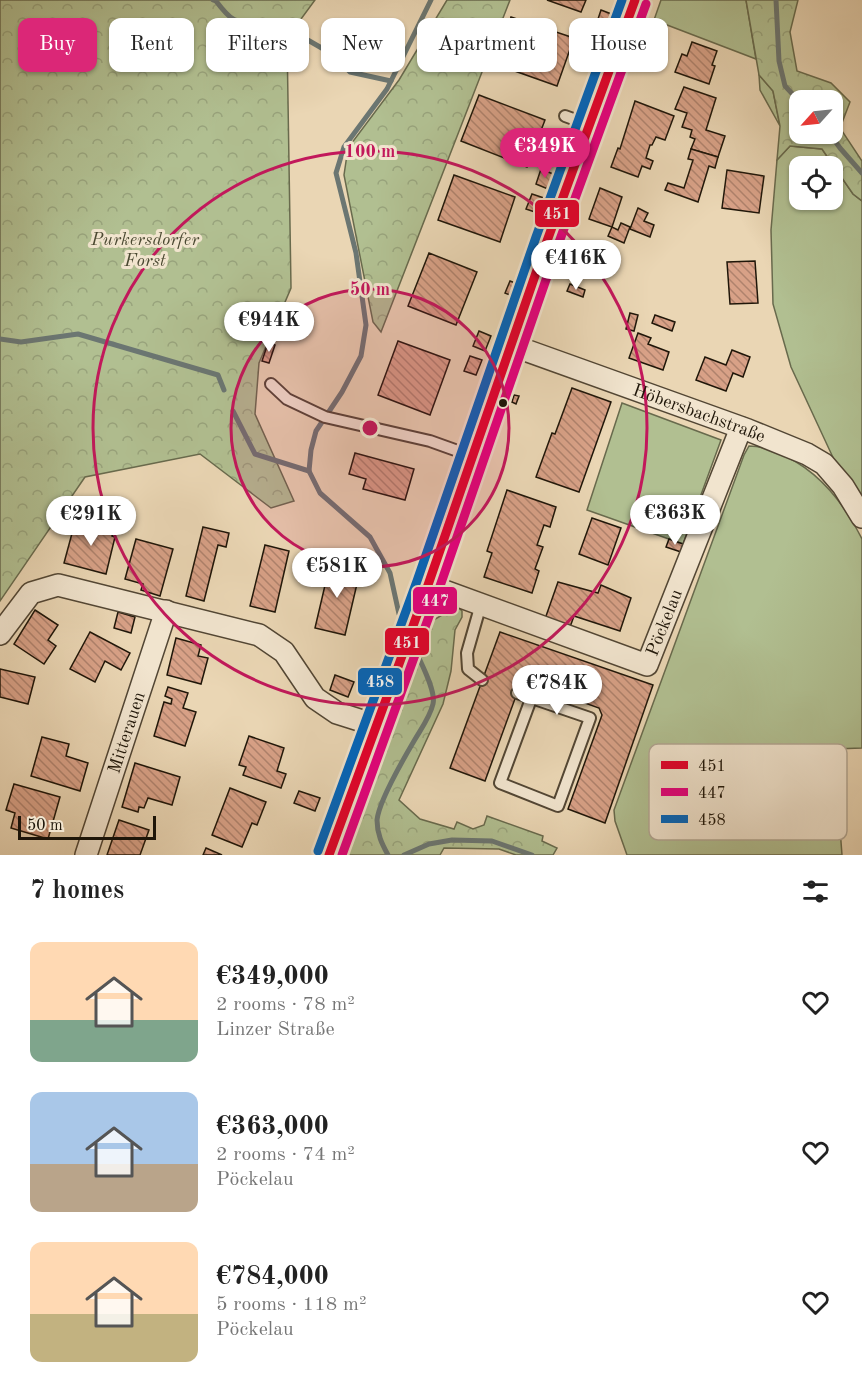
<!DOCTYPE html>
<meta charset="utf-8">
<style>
:root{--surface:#fff;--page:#f2f2f2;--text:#222;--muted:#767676;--accent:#db2777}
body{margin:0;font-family:"Old Standard TT",serif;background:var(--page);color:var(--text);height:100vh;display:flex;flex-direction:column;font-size:22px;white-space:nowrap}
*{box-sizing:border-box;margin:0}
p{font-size:20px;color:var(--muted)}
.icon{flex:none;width:33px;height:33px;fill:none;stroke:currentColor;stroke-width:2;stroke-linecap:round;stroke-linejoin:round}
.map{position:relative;height:855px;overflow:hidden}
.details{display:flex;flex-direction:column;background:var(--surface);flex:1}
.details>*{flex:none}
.top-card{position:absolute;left:18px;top:18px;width:826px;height:54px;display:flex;gap:12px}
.needle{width:39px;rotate:243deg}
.fabs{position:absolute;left:789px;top:90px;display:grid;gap:12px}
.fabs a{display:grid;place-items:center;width:54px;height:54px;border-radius:12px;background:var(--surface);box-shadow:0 2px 4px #0004;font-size:30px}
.scale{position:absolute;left:18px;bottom:15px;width:138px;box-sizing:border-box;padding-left:6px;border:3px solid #1f1609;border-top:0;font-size:16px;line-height:21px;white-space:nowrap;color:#1f1609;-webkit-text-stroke:4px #f1e4ce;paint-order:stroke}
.price{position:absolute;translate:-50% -51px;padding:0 14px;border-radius:21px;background:#fff;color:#222;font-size:20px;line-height:39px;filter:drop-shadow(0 2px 3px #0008)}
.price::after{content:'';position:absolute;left:50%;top:36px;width:18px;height:14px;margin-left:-9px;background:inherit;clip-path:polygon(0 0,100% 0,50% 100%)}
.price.selected{background:var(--accent);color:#fff}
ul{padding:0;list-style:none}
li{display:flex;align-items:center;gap:18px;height:150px;padding:0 30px}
li span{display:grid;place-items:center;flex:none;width:168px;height:120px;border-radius:12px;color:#555}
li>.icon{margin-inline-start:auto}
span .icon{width:72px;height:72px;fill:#fffc;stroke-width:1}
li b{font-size:26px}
h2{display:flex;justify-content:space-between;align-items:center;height:72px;padding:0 30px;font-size:26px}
.chip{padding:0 21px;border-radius:12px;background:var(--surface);box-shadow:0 2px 4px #0004;font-size:21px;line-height:54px}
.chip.selected{background:var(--accent);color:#fff}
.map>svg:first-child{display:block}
.green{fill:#b1bf91;stroke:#686a4d;stroke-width:1.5;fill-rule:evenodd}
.forest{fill:url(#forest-crowns);stroke:#686a4d;stroke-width:1.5;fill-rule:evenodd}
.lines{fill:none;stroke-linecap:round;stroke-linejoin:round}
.stream{stroke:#6b7672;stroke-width:5}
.building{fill:url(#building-back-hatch);stroke:#1f1609;stroke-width:1.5}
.lane-casing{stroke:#524634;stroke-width:14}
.street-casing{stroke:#524634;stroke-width:24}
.primary-casing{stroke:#1f1609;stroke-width:34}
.lane{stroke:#f1e4ce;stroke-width:10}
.street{stroke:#f1e4ce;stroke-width:21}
.primary{stroke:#ead6b4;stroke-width:32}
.bus-1-casing{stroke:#f1e4ce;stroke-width:14}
.bus-2-casing{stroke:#f1e4ce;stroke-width:14}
.bus-3-casing{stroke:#f1e4ce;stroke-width:14}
.bus-1{stroke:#e4002b;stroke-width:9}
.bus-2{stroke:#e5007d;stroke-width:9}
.bus-3{stroke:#0065bd;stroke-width:9}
.ring{fill:none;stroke:#c2185b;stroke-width:3}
.bus-dot{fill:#1f1609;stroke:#f1e4ce;stroke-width:2}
.labels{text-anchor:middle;stroke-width:6;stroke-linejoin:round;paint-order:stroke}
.park-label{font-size:18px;font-style:italic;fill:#4b4932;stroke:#f1e4ce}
.street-label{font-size:18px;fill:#1f1609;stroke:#f1e4ce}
.key{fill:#f1e4ce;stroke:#b2a693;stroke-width:1.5}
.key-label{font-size:16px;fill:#1f1609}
.centre{fill:#c2185b;stroke:#f1e4ce;stroke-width:3}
.ring-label{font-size:18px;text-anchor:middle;font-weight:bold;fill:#c2185b;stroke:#f1e4ce;stroke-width:6;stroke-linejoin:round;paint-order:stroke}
.line-badge{stroke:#f1e4ce;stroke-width:2}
.badge-label{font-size:16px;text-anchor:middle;font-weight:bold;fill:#fff}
</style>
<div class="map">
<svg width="862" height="855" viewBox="0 0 862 855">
<defs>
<pattern id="forest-crowns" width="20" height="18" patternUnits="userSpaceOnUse" patternTransform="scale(1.5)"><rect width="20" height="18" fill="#b1bf91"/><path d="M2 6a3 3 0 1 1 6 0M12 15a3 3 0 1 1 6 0" fill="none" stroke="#98a37c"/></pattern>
<pattern id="building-back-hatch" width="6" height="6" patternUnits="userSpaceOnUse" patternTransform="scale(1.5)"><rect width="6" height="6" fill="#d8a187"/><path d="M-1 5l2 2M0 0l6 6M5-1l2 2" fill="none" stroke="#af826d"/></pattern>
</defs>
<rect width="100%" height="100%" fill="#ead6b4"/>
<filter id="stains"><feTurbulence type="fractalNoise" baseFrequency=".00333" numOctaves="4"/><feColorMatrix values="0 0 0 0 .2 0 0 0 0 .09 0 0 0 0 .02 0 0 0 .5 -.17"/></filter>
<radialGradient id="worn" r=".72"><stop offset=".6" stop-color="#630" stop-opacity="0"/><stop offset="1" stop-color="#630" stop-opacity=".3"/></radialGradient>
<g class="green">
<polygon points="661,0 746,0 756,59 654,20"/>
<polygon points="759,75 773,91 780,126 760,90"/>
<path d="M 790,146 L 822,149 L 853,194 L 862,201 L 862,497 L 860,499 L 836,464 L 791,367 L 773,304 L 771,230 L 777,160 ZM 800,166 L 832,166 L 832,200 L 800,200 Z"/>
<polygon points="622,403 721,440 683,544 587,510"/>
<path d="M 749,446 C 759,446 766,448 776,452 C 817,468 843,501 862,539 L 862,748 L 834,749 L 842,855 L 627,855 L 615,821 L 614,810 L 744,455 Z"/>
</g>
<g class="forest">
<polygon points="0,0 315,0 287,38 291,288 259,363 255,414 294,501 271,508 200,454 85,477 0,601"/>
<polygon points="447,0 510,0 381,332 373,322 344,175 348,148 399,80"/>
<path d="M 746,0 L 798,0 L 790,32 L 797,71 L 831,83 L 850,102 L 840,128 L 862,161 L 862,201 L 853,194 L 822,149 L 790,146 L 777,160 L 780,126 L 773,91 L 759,75 ZM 832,100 L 832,134 L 800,134 L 800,100 Z"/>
<polygon points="457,606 462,611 462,617 455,630 451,671 443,704 399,800 420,819 454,829 457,822 473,829 484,825 487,816 543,836 542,841 557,848 553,855 516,855 499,849 444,848 440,855 339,855 427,624"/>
</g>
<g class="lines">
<g class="stream">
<path d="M 213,0 L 216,1 C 237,29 238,20 269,24 C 277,25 287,31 295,35"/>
<polyline points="776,0 779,61 785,86 800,102"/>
<polyline points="306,39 332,54 350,72 391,81"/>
<polyline points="830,134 840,148 862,173"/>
<polyline points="0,339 21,342 78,334 218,375 224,390"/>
<polyline points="233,411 255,454 309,471"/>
<polyline points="399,614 390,573 370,537 320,493 309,471 311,450 316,431 342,392 361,356 366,325 356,253 336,173 344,147 387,89 431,0"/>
<path d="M 388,855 C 382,844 377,834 377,820 C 379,801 404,758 414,741 C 421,729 430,717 433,704 C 436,692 423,667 418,656"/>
<polyline points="404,855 429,844 452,840 492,841 532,855"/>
</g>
</g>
<g class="building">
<polygon points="547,0 586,0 581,12"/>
<polygon points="601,10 614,15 608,30 596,25"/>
<polygon points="511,17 574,38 557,86 495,64"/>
<polygon points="592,35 604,40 599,55 587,50"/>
<polygon points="692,42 717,51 712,65 715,66 709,84 675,72 682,54 687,56"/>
<polygon points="684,87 716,98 706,130 725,136 718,157 691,149 695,139 690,137 692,130 682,127 687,113 675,109"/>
<polygon points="479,95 545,120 527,167 461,141"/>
<polygon points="635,101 674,116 665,140 656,137 652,145 650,145 646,158 653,161 650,169 642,166 638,177 611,167 618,148 620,149"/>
<polygon points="691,149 718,157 715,168 709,166 698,202 665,190 668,183 684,188 693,160 688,159"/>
<polygon points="541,169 553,174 548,189 536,184"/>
<polygon points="727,170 764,176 759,213 722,208"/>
<polygon points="454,175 515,197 500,242 438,220"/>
<polygon points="600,188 622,197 612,227 589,219"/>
<polygon points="532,194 544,198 538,213 526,209"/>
<polygon points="638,208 648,213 644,221 654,225 650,237 630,229"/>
<polygon points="621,223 630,227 624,243 608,236 612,227 618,230"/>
<polygon points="429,253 477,272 456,325 408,306"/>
<polygon points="755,261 758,303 730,304 727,262"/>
<polygon points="510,281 515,283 510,295 505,293"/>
<polygon points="570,284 585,290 583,297 567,291"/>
<polygon points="630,313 638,315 634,331 626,329"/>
<polygon points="655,315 675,322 672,331 652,323"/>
<polygon points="479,331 491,336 485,351 473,346"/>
<polygon points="638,333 651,338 648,344 669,352 663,370 629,358"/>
<polygon points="398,341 450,360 430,415 378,395"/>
<polygon points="268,343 275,345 269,363 262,361"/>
<polygon points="732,350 750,357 743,377 733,373 726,391 696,380 705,357 726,365"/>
<polygon points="470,356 482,360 476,375 464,371"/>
<polygon points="572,388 611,402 579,492 536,477 552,433 555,434"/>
<polygon points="514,395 519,396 516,404 512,402"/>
<polygon points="355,453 414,469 405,500 363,489 366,479 349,474"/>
<polygon points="507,490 556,507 550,527 544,525 537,545 543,547 535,569 539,571 532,593 484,577 492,553 487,551"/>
<polygon points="592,518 621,528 608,565 579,554"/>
<polygon points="89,521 114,528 112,536 115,537 106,574 64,563 74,526 87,529"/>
<polygon points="203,527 229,533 226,547 218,545 204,601 186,596"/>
<polygon points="136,539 173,549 160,596 141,590 143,584 125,579"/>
<polygon points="669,539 683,544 681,552 666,547"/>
<polygon points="265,545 289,551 275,612 250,606"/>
<polygon points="330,564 360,571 345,635 315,628"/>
<polygon points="558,582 598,593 601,585 631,598 620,631 574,616 570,627 545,619"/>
<polygon points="35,610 58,625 48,640 56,646 44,664 14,644"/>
<polygon points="118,612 135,617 131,633 114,628"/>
<polygon points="90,632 130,653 121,670 105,661 95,682 70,669"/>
<polygon points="500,632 653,685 605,823 568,809 602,715 599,708 527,682 520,685 485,781 450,768"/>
<polygon points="176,638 201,645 198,656 208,658 201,684 167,675"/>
<polygon points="0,669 35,677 28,704 0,697"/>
<polygon points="335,675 354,682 348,697 330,690"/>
<polygon points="168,687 188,693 183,708 196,712 185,746 154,736 164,702 171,704 172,699 165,696"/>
<polygon points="249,736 284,748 277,771 286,774 281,788 243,775 246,767 239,765"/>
<polygon points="42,737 69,744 66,756 88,763 80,791 31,776"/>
<polygon points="135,763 180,777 172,805 148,798 144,808 139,807 138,812 122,807"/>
<polygon points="14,784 60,797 48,839 11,828 15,813 6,810"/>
<polygon points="230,788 266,802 257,825 252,823 242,847 212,835"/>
<polygon points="299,791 320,798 315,811 294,803"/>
<polygon points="119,820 149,830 140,855 107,855"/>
<polygon points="206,848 222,855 203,855"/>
</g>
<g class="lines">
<defs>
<g id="lane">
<polyline points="565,116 587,124"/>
<polyline points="271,384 287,399 325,417 430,441 469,455"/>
<polyline points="481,604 467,653 468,669 482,680"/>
<polyline points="517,693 590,718 558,806 500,783 531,699"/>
</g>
<g id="street">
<path id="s1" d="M 511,345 L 748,430 L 807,454 L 824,464 L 843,486 L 862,517"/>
<path id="s2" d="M 428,585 L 647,665 L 741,428"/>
<polyline points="0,634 31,593 58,585 259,635 284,652 315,698 337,713 375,725"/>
<path id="s3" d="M 86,855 L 166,611"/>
</g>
<polyline id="primary" points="329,855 428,585 547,241 635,0"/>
</defs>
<use href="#lane" class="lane-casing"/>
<use href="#street" class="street-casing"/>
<use href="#primary" class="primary-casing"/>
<use href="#lane" class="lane"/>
<use href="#street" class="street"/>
<use href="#primary" class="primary"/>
<defs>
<polyline id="bus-1" points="329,855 428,585 547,241 635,0"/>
<polyline id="bus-2" points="342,855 439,589 558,245 646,4"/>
<polyline id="bus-3" points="318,851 417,581 536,237 622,0"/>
</defs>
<use href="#bus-1" class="bus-1-casing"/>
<use href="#bus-2" class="bus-2-casing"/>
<use href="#bus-3" class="bus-3-casing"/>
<use href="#bus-1" class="bus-1"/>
<use href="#bus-2" class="bus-2"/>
<use href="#bus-3" class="bus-3"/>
</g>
<circle cx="370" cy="428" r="139" fill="#c2185b" fill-opacity=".12"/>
<g class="ring">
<circle cx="370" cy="428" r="139"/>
<circle cx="370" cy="428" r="277"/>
</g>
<circle class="bus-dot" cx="503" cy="403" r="5"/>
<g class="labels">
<g class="park-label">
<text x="145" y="245">Purkersdorfer<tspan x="145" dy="21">Forst</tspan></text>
</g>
<g class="street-label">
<text dy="6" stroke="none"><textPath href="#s1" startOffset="200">Höbersbachstraße</textPath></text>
<text dy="6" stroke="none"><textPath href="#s2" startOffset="279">Pöckelau</textPath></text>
<text dy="6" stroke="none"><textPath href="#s3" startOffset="129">Mitterauen</textPath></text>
</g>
</g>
<rect x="649" y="744" width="198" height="96" rx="9" class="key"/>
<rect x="661" y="761" width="27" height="8" fill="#e4002b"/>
<rect x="661" y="788" width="27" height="8" fill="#e5007d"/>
<rect x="661" y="815" width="27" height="8" fill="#0065bd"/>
<g class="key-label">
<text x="698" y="771">451</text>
<text x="698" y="798">447</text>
<text x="698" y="825">458</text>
</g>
<circle cx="370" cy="428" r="9" class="centre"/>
<g class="ring-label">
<text x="370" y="157">100 m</text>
<text x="370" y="295">50 m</text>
</g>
<g class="line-badge">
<rect x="534" y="199" width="46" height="29" rx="6" fill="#e4002b"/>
<rect x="412" y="586" width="46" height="29" rx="6" fill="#e5007d"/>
<rect x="384" y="627" width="46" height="29" rx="6" fill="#e4002b"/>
<rect x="357" y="667" width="46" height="29" rx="6" fill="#0065bd"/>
</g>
<g class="badge-label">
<text x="557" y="219">451</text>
<text x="435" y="606">447</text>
<text x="407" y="648">451</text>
<text x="380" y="687">458</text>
</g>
<rect width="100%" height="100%" filter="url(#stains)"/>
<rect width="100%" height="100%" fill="url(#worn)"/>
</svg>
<div class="fabs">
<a><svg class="needle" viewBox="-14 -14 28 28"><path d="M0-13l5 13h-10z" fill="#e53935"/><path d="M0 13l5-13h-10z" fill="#767676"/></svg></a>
<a><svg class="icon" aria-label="locate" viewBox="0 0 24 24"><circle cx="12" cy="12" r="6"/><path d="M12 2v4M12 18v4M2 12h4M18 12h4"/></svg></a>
</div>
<div class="scale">50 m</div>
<b class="price selected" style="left:545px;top:179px">€349K</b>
<b class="price" style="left:576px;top:291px">€416K</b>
<b class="price" style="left:269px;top:353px">€944K</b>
<b class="price" style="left:675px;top:546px">€363K</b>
<b class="price" style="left:91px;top:547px">€291K</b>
<b class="price" style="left:337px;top:599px">€581K</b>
<b class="price" style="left:557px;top:716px">€784K</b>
<div class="top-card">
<a class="chip selected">Buy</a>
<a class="chip">Rent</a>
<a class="chip">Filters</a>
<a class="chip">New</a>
<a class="chip">Apartment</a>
<a class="chip">House</a>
</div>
</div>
<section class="details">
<h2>7 homes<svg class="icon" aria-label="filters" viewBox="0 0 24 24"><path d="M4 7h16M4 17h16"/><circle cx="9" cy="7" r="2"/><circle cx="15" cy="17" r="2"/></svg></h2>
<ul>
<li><span style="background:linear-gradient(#ffd9b3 65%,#7fa58c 0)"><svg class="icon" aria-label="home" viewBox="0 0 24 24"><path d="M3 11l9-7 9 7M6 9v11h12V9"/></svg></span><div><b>€349,000</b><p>2 rooms · 78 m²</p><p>Linzer Straße</p></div><svg class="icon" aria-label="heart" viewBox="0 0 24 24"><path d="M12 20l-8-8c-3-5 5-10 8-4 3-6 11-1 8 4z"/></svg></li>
<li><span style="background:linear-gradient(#a9c7e8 60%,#b9a48a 0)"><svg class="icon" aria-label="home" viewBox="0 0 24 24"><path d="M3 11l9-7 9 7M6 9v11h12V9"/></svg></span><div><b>€363,000</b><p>2 rooms · 74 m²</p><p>Pöckelau</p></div><svg class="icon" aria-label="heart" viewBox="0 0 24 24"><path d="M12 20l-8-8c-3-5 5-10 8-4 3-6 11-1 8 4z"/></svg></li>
<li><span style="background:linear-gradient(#ffd9b3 60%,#c2b280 0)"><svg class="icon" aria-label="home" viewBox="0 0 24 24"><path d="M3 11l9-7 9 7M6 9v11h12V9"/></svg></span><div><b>€784,000</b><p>5 rooms · 118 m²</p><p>Pöckelau</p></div><svg class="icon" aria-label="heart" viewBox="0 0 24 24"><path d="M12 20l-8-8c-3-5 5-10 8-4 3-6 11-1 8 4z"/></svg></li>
</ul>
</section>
